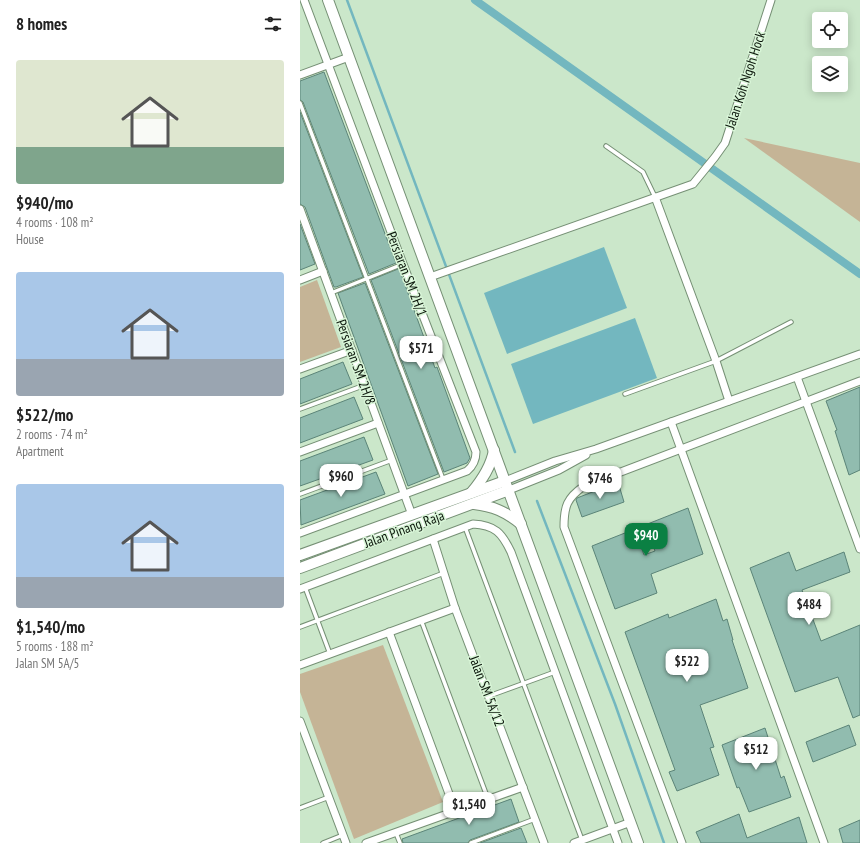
<!DOCTYPE html>
<meta charset="utf-8">
<style>
:root{--surface:#fff;--page:#f6f6f6;--text:#222;--muted:#767676;--accent:#0b8043}
body{margin:0;font-family:"PT Sans Narrow",sans-serif;background:var(--page);color:var(--text);height:100vh;display:flex;flex-direction:column;font-size:15px;white-space:nowrap}
*{box-sizing:border-box;margin:0}
p{font-size:13px;color:var(--muted)}
.icon{flex:none;width:22px;height:22px;fill:none;stroke:currentColor;stroke-width:2;stroke-linecap:round;stroke-linejoin:round}
.map{position:relative;flex:1;overflow:hidden}
.sheet{display:flex;flex-direction:column;background:var(--surface);width:300px}
.sheet>*{flex:none}
.tools{position:absolute;left:512px;top:12px;display:grid;gap:8px}
.tools a{display:grid;place-items:center;width:36px;height:36px;border-radius:4px;background:var(--surface);box-shadow:0 2px 10px #0003;font-size:20px}
.price{position:absolute;translate:-50% -34px;padding:0 9px;border-radius:8px;background:#fff;color:#222;font-size:13px;line-height:26px;filter:drop-shadow(0 1px 2px #0008)}
.price::after{content:'';position:absolute;left:50%;top:24px;width:12px;height:9px;margin-left:-6px;background:inherit;clip-path:polygon(0 0,100% 0,50% 100%)}
.price.active{background:var(--accent);color:#fff}
ul{padding:0;list-style:none}
li{display:grid;align-content:center;gap:8px;height:212px;padding:0 16px}
li span{display:grid;place-items:center;height:124px;border-radius:4px;color:#555}
li>.icon{margin-inline-start:auto}
span .icon{width:72px;height:72px;fill:#fffc;stroke-width:1}
li b{font-size:17px}
h2{display:flex;justify-content:space-between;align-items:center;height:48px;padding:0 16px;font-size:17px}
main{display:flex;flex:1;min-height:0}
.map>svg:first-child{display:block}
.green{fill:#c5b496}
.water{fill:#73b7bf}
.lines{fill:none;stroke-linecap:round;stroke-linejoin:round}
.stream{stroke:#73b7bf;stroke-width:2.5}
.canal{stroke:#73b7bf;stroke-width:8}
.building{fill:#91bcaf;stroke:#5b8478}
.lane-casing{stroke:#769075;stroke-width:5.5}
.street-casing{stroke:#769075;stroke-width:9}
.secondary-casing{stroke:#769075;stroke-width:12}
.lane{stroke:#fff;stroke-width:3.5}
.street{stroke:#fff;stroke-width:7}
.secondary{stroke:#fff;stroke-width:10}
.labels{text-anchor:middle;stroke-width:3;stroke-linejoin:round;paint-order:stroke}
.street-label{font-size:14px;fill:#0a140a;stroke:#d8f5d7}
</style>
<main>
<section class="sheet">
<h2>8 homes<svg class="icon" aria-label="filters" viewBox="0 0 24 24"><path d="M4 7h16M4 17h16"/><circle cx="9" cy="7" r="2"/><circle cx="15" cy="17" r="2"/></svg></h2>
<ul>
<li><span style="background:linear-gradient(#dfe7d0 70%,#7fa58c 0)"><svg class="icon" aria-label="home" viewBox="0 0 24 24"><path d="M3 11l9-7 9 7M6 9v11h12V9"/></svg></span><div><b>$940/mo</b><p>4 rooms · 108 m²</p><p>House</p></div></li>
<li><span style="background:linear-gradient(#a9c7e8 70%,#9aa5b1 0)"><svg class="icon" aria-label="home" viewBox="0 0 24 24"><path d="M3 11l9-7 9 7M6 9v11h12V9"/></svg></span><div><b>$522/mo</b><p>2 rooms · 74 m²</p><p>Apartment</p></div></li>
<li><span style="background:linear-gradient(#a9c7e8 75%,#9aa5b1 0)"><svg class="icon" aria-label="home" viewBox="0 0 24 24"><path d="M3 11l9-7 9 7M6 9v11h12V9"/></svg></span><div><b>$1,540/mo</b><p>5 rooms · 188 m²</p><p>Jalan SM 5A/5</p></div></li>
</ul>
</section>
<div class="map">
<svg width="560" height="843" viewBox="0 0 560 843">
<rect width="100%" height="100%" fill="#cbe7ca"/>
<g class="green">
<polygon points="444,138 560,163 560,222"/>
<polygon points="17,280 41,347 0,362 0,287"/>
<polygon points="83,645 143,802 54,839 0,692 0,674"/>
</g>
<g class="water">
<polygon points="304,247 327,308 207,354 184,293"/>
<polygon points="335,318 357,378 233,424 211,364"/>
</g>
<g class="lines">
<g class="stream">
<polyline points="47,0 215,452"/>
<polyline points="237,501 315,704 364,843"/>
</g>
<polyline class="canal" points="175,0 560,274"/>
</g>
<g class="building">
<polygon points="24,72 96,263 69,274 3,102 0,100 0,81"/>
<polygon points="0,112 63,277 36,287 34,287 5,207 0,204"/>
<polygon points="0,224 15,264 0,270"/>
<polygon points="98,269 100,271 135,368 137,367 170,458 167,463 144,472 71,280"/>
<polygon points="65,283 138,474 108,486 38,293"/>
<polygon points="43,362 52,384 0,404 0,379"/>
<polygon points="560,387 560,470 549,475 535,431 537,430 526,401"/>
<polygon points="54,397 63,419 0,443 0,418"/>
<polygon points="64,437 73,460 0,486 0,461"/>
<polygon points="76,472 85,494 1,525 0,500"/>
<polygon points="318,482 324,502 282,517 276,500 277,498"/>
<polygon points="388,508 403,554 351,574 357,593 315,609 292,546 335,529 344,555 355,551 345,525"/>
<polygon points="489,552 496,571 544,552 550,572 502,590 521,641 560,625 560,715 553,718 538,677 495,692 450,568"/>
<polygon points="416,599 423,621 427,619 433,640 432,640 448,688 400,705 414,747 410,748 419,775 377,791 369,772 375,770 325,632 368,614 369,618"/>
<polygon points="549,725 556,745 513,762 506,742"/>
<polygon points="465,728 481,778 484,776 491,797 449,812 439,787 437,788 422,745"/>
<polygon points="211,799 219,822 170,840 168,843 103,843 102,839"/>
<polygon points="439,814 447,838 499,817 507,843 401,843 396,832"/>
<polygon points="560,820 560,843 543,843 539,829"/>
<polygon points="221,828 227,843 180,843"/>
</g>
<g class="lines">
<defs>
<g id="lane">
<polyline points="0,103 143,479"/>
<polyline points="306,146 343,172 355,197"/>
<polyline points="31,293 103,264"/>
<polyline points="325,394 416,361 491,322"/>
<polyline points="0,409 65,385"/>
<polyline points="0,494 92,460"/>
<polyline points="165,527 282,840"/>
<polyline points="5,587 30,654"/>
<polyline points="121,620 188,799"/>
<polyline points="0,627 144,573"/>
<polyline points="189,696 255,672"/>
<polyline points="0,808 29,797"/>
<polyline points="96,833 100,843"/>
<polyline points="23,843 43,835"/>
<polyline points="171,843 235,819"/>
</g>
<g id="street">
<polyline points="0,75 49,57"/>
<polyline points="355,197 416,361 429,401"/>
<polyline points="0,209 112,515"/>
<polyline points="130,277 393,184 415,157 425,143 471,0"/>
<polyline points="0,280 23,271"/>
<polyline points="0,369 52,350"/>
<polyline points="497,377 560,549"/>
<polyline points="371,422 524,843"/>
<polyline points="0,452 78,423"/>
<polyline points="205,481 255,461 296,449 560,354"/>
<polyline points="209,490 259,470 286,455"/>
<path d="M 0,533 L 167,471 C 173,466 176,459 176,452 L 103,264 L 4,0"/>
<polyline points="133,539 155,608 244,843"/>
<path d="M 0,589 L 173,524 C 195,525 202,533 211,552 L 318,843"/>
<polyline points="89,632 155,810"/>
<polyline points="0,665 155,608"/>
<polyline points="0,721 46,843"/>
<polyline points="66,843 223,787"/>
<polyline points="274,843 331,822"/>
<path d="M 382,843 L 264,527 C 264,506 267,498 284,486 L 560,381"/>
</g>
<g id="secondary">
<polyline points="28,0 338,843"/>
<path d="M 171,493 C 182,480 191,467 194,450"/>
<path d="M 174,504 C 193,506 206,512 221,524"/>
<polyline points="0,555 205,481"/>
<polyline points="0,568 209,490"/>
</g>
</defs>
<use href="#lane" class="lane-casing"/>
<use href="#street" class="street-casing"/>
<use href="#secondary" class="secondary-casing"/>
<use href="#lane" class="lane"/>
<use href="#street" class="street"/>
<use href="#secondary" class="secondary"/>
</g>
<g class="labels">
<g class="street-label">
<text transform="translate(445 80) rotate(-72)" y="5">Jalan Koh Ngoh Hock</text>
<text transform="translate(107 274) rotate(69)" y="5">Persiaran SM 2H/1</text>
<text transform="translate(56 362) rotate(70)" y="5">Persiaran SM 2H/8</text>
<text transform="translate(104 529) rotate(-20)" y="5">Jalan Pinang Raja</text>
<text transform="translate(187 691) rotate(69)" y="5">Jalan SM 5A/12</text>
</g>
</g>
</svg>
<div class="tools">
<a><svg class="icon" aria-label="locate" viewBox="0 0 24 24"><circle cx="12" cy="12" r="6"/><path d="M12 2v4M12 18v4M2 12h4M18 12h4"/></svg></a>
<a><svg class="icon" aria-label="layers" viewBox="0 0 24 24"><path d="M12 4l9 5-9 5-9-5zM3 14l9 5 9-5"/></svg></a>
</div>
<b class="price" style="left:121px;top:370px">$571</b>
<b class="price" style="left:41px;top:498px">$960</b>
<b class="price" style="left:300px;top:500px">$746</b>
<b class="price active" style="left:346px;top:557px">$940</b>
<b class="price" style="left:509px;top:626px">$484</b>
<b class="price" style="left:387px;top:683px">$522</b>
<b class="price" style="left:456px;top:771px">$512</b>
<b class="price" style="left:169px;top:826px">$1,540</b>
</div>
</main>
